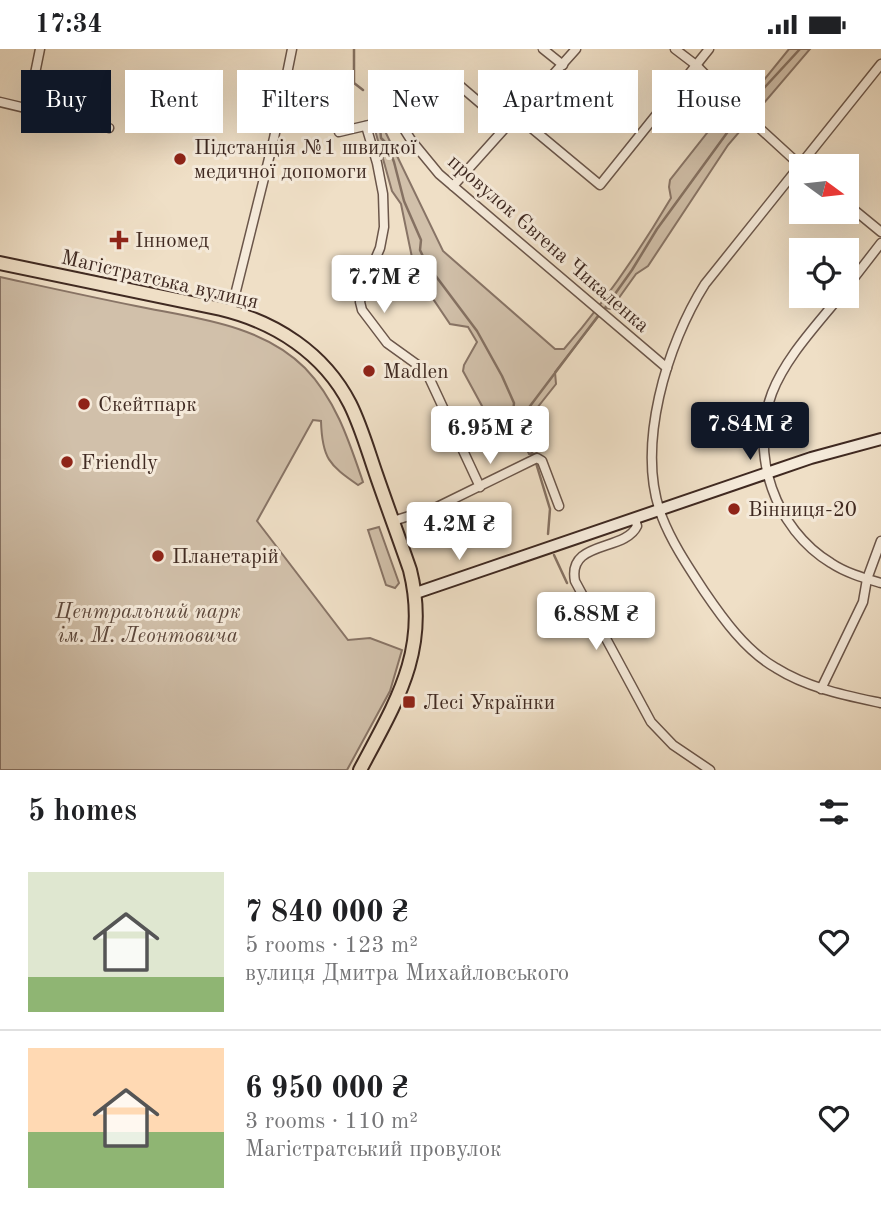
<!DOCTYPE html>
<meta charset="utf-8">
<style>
:root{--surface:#fff;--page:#f6f6f6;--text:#202124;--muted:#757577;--line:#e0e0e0;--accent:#111827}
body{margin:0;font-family:"Old Standard TT",serif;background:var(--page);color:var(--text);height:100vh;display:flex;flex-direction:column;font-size:26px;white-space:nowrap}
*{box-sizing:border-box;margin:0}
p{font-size:23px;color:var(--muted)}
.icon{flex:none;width:38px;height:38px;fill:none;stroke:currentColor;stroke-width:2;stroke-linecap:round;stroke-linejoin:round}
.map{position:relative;height:721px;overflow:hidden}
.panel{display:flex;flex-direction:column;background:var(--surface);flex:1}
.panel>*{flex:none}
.hud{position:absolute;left:21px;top:21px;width:840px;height:63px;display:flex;gap:14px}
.needle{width:46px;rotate:105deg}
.tools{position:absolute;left:789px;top:105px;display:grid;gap:14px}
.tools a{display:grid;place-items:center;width:70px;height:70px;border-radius:0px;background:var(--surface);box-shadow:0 7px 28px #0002;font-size:35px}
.price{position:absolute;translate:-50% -60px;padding:0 16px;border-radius:7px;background:#fff;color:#222;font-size:23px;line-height:46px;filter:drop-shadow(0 2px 4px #0008)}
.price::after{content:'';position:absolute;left:50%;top:42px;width:21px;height:16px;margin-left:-10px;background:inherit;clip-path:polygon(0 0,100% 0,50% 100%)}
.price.on{background:var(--accent);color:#fff}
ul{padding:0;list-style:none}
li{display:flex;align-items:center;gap:21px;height:175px;padding:0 28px}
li+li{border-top:2px solid var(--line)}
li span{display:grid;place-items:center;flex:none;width:196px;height:140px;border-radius:0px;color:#555}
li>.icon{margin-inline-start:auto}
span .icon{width:84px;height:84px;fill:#fffc;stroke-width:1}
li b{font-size:30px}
h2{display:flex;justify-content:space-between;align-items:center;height:84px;padding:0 28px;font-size:30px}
.tag{padding:0 24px;border-radius:0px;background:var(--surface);box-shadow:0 7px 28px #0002;font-size:24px;line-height:63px}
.tag.on{background:var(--accent);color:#fff}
.status{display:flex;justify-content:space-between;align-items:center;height:49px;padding:0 35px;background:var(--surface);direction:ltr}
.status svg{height:19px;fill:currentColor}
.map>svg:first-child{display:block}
.green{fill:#d1c0aa;stroke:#887466;stroke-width:2}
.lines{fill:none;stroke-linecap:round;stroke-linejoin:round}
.stream{stroke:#857162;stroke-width:2.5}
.street-casing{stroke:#6b564a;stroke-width:11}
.secondary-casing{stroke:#3f2921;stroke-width:14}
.primary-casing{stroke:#3f2921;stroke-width:16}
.street{stroke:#f5eada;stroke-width:8}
.secondary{stroke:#f5eada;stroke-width:10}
.primary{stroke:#efdfc6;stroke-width:12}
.poi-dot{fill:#8f2418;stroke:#f5eada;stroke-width:2.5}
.labels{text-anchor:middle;stroke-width:6;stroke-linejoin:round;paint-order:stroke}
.poi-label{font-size:21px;fill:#3f2921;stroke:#f5eada;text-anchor:start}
.street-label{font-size:21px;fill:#3f2921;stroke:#f5eada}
.park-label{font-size:21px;font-style:italic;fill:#5c473c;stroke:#f5eada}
</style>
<div class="status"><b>17:34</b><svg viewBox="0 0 49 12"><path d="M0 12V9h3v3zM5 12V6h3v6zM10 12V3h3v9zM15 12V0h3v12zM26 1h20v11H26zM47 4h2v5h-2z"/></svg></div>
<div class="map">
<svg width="881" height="721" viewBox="0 0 881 721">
<rect width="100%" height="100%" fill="#efdfc6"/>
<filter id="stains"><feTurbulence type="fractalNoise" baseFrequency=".00286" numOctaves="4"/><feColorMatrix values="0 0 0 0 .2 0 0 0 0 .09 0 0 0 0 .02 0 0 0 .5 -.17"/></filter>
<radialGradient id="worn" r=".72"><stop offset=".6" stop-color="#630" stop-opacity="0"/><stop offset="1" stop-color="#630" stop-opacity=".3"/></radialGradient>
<g class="green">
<path d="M 789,0 L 810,0 L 728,96 L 648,217 L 636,225 L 611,260 L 605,259 L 555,323 L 556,335 L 526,373 L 537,402 L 536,405 L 529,405 L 522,390 L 518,386 L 500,390 L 463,322 L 464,316 L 477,293 L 468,278 L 450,275 L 415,223 L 401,155 L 392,142 L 375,81 L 380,78 L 384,80 L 443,202 L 555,300 L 564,300 C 605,253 639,203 671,149 L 669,138 L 670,131 L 737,46 L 739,45 L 751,47 Z"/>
<path d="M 0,228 C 46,238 91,248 136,257 C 194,269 261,275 305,319 C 336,351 349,392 363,433 L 358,436 C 329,416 322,409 321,372 L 313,371 L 257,472 L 348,591 L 370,589 L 402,601 L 390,642 L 347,721 L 0,721 Z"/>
<polygon points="379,478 399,534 395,539 386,536 368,481"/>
</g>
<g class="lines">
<g class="stream">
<polyline points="354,0 354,34 363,41"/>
<polyline points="370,48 377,72"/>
<polyline points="744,58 753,51 800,0"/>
<polyline points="380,78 381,89 387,95 394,113 404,152 421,191 420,201 426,214 477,282 502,327 514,354 513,364 533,406"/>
<polyline points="605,259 632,221 657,180 740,66"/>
<polyline points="518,373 598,267"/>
<polyline points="536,414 550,460 548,485"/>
<polyline points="554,506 567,534"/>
</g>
<defs>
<g id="street">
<polyline points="543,0 563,16"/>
<polyline points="675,0 696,16 743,64 802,118"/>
<path d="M 881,15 L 705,235 C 667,295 635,398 662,468 C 672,494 689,519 704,542 C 723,570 746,602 776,619 C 808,639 844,646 881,654"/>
<polyline points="459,36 507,77"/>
<polyline points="0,53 109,79"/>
<polyline points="28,59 40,0"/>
<polyline points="517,67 600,136 709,0"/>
<polyline points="366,77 377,114 383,145 384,178 380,199 363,239 360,253 362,261 387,294 426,322 480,438"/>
<polyline points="339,83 390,71 399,72 411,91 439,125 667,319"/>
<polyline points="453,137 576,0"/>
<polyline points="847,155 881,183"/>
<polyline points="847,238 881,194"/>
<path d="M 840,247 C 816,277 786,308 772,344 C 749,405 775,480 831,514 C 846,524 864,529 881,534"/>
<polyline points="231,262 274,89 292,0"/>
<path d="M 635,470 L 637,477 C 625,503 567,491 575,532 L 651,673 L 673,696 L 710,721"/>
<polyline points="393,472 435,459 537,409 542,412 559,457"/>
<polyline points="821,640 863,553 867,530 881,492"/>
</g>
<polyline id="secondary" points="416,544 811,409 881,390"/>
<path id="primary" d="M 0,214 L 221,260 C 275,273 324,304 350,355 C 361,377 368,402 376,425 C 387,457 399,489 410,521 C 430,601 396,653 360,721"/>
</defs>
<use href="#street" class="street-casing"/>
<use href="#secondary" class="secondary-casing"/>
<use href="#primary" class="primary-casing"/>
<use href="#street" class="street"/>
<use href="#secondary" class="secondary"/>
<use href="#primary" class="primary"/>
</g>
<g class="poi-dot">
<circle cx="180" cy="110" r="7"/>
<path d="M115.5 180.5h7v7h7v7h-7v7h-7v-7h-7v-7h7z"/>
<circle cx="369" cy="322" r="7"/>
<circle cx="84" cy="355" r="7"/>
<circle cx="67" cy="413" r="7"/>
<circle cx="734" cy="460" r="7"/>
<circle cx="158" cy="507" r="7"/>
<rect x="402" y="646" width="14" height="14" rx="3.5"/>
</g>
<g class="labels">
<g class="poi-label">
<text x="194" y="105">Підстанція №1 швидкої<tspan x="194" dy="24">медичної допомоги</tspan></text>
<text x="135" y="198">Інномед</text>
<text x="383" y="329">Madlen</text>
<text x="98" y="362">Скейтпарк</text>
<text x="81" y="420">Friendly</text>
<text x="748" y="467">Вінниця-20</text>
<text x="172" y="514">Планетарій</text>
<text x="423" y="660">Лесі Українки</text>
</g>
<g class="street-label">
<text transform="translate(549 194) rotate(41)" y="7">провулок Євгена Чикаленка</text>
<text transform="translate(160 230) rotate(13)" y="7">Магістратська вулиця</text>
</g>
<g class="park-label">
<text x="148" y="569">Центральний парк<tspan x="148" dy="24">ім. М. Леонтовича</tspan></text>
</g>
</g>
<rect width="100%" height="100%" filter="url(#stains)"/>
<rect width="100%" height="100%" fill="url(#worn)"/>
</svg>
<div class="tools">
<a><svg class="needle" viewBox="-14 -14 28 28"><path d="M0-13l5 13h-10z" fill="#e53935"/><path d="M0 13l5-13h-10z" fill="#757577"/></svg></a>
<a><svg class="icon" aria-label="locate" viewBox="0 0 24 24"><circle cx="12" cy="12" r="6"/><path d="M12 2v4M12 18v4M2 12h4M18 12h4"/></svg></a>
</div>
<b class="price" style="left:384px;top:266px">7.7M ₴</b>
<b class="price on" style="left:750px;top:413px">7.84M ₴</b>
<b class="price" style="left:490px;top:417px">6.95M ₴</b>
<b class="price" style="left:459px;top:513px">4.2M ₴</b>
<b class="price" style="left:596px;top:603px">6.88M ₴</b>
<div class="hud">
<a class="tag on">Buy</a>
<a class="tag">Rent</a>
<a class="tag">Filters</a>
<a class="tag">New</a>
<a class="tag">Apartment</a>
<a class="tag">House</a>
</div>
</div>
<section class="panel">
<h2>5 homes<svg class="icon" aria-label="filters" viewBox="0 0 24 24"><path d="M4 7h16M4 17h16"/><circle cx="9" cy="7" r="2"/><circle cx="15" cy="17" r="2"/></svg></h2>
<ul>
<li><span style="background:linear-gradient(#dfe7d0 75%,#8fb573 0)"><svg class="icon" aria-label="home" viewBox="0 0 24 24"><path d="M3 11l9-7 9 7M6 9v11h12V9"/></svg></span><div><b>7 840 000 ₴</b><p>5 rooms · 123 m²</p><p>вулиця Дмитра Михайловського</p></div><svg class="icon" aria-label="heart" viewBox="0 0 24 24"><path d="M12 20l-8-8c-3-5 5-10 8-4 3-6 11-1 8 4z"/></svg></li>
<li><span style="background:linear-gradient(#ffd9b3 60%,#8fb573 0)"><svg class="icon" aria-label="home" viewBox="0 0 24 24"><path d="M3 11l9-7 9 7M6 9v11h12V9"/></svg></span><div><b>6 950 000 ₴</b><p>3 rooms · 110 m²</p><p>Магістратський провулок</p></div><svg class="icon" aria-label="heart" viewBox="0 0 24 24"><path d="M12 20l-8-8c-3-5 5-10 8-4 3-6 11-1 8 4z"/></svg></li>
</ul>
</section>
